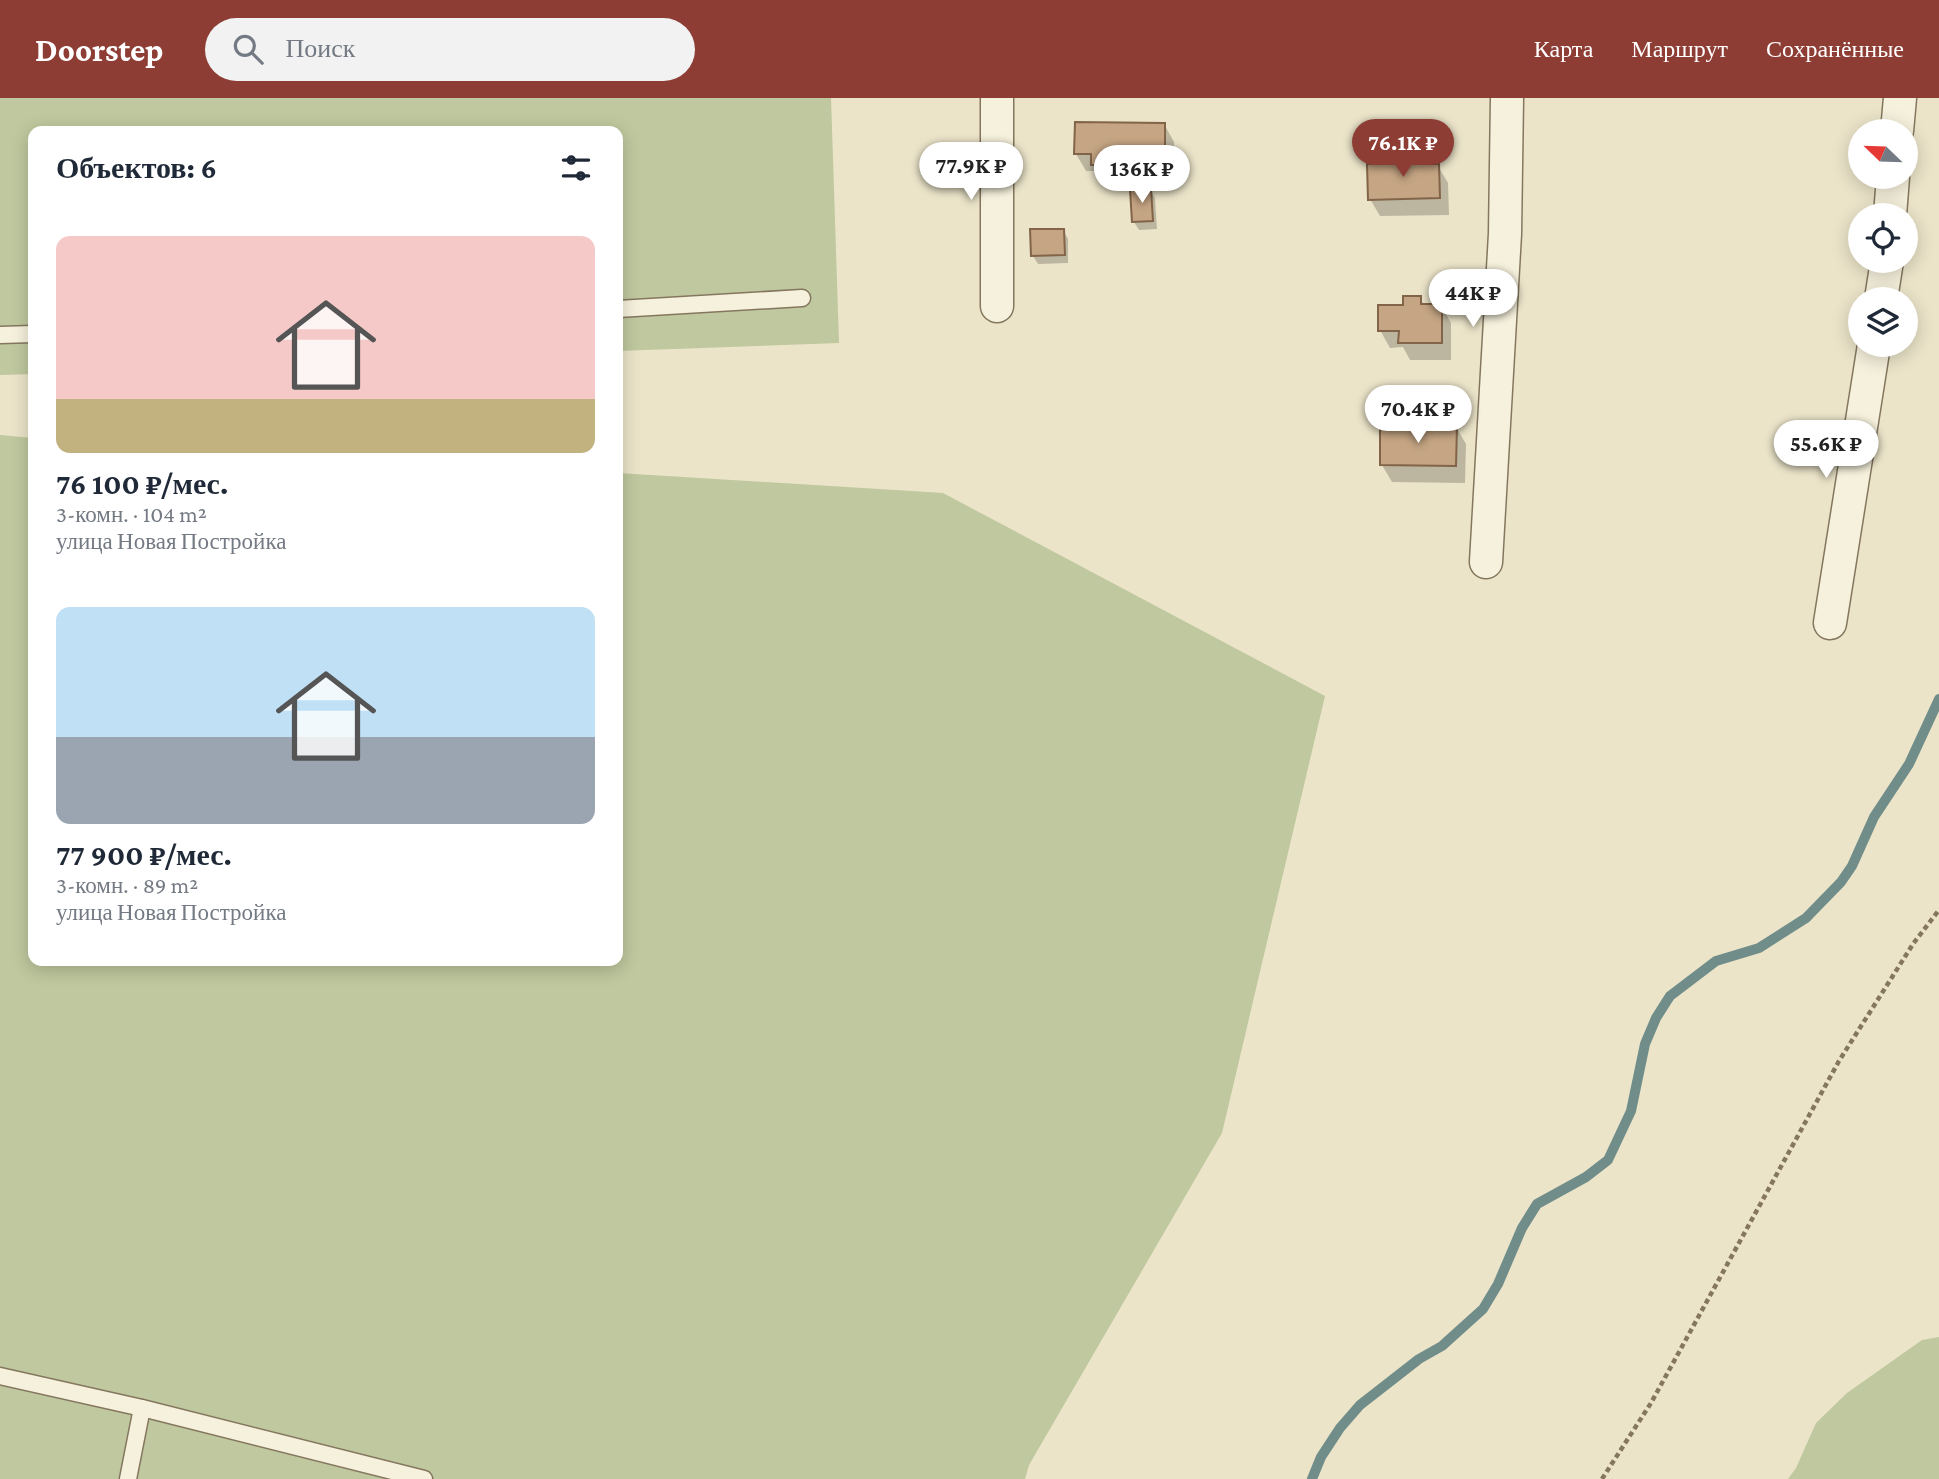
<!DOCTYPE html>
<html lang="ru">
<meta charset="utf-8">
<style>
:root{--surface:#fff;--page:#f2f2f3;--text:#1f2937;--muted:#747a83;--accent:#8e3d35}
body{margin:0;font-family:"Crimson Pro",serif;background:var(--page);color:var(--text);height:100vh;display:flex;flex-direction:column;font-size:26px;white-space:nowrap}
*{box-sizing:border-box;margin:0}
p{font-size:23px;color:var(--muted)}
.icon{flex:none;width:38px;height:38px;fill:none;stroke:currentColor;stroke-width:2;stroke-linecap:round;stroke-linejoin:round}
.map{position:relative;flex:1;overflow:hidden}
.details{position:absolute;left:28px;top:28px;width:595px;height:840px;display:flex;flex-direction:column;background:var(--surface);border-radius:14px;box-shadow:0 4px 18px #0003}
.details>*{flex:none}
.needle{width:46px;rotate:293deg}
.controls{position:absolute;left:1848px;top:21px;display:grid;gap:14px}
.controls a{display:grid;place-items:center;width:70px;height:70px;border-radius:50%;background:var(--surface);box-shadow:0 4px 18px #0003;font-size:35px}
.price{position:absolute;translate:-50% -60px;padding:0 16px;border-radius:24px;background:#fff;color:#222;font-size:23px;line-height:46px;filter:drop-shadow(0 2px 4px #0008)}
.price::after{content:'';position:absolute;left:50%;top:42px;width:21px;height:16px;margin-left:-10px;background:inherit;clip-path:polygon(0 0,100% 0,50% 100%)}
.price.on{background:var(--accent);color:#fff}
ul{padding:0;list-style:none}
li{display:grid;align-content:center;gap:14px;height:371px;padding:0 28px}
li span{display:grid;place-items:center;height:217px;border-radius:14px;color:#555}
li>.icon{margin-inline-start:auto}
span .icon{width:126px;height:126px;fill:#fffc;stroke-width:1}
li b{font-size:30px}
h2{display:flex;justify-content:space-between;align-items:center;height:84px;padding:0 28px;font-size:30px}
header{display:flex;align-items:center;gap:42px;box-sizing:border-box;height:98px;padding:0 35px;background:var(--accent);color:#fff}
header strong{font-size:33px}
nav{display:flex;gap:38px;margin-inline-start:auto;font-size:24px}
.search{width:490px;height:63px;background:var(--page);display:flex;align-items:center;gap:18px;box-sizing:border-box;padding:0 24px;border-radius:38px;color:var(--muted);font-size:26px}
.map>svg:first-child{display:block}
.green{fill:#bfc89e}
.shadow{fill:#0003}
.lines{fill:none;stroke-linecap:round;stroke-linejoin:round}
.stream{stroke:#718d89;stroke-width:10}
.building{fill:#c5a583;stroke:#826448;stroke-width:2}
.lane-casing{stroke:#85775f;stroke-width:19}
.street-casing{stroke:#85775f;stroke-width:35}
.path{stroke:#85775f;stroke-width:4.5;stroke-dasharray:5 3.5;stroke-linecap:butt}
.lane{stroke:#f6f1dc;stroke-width:16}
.street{stroke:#f6f1dc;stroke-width:32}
</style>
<header>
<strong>Doorstep</strong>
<div class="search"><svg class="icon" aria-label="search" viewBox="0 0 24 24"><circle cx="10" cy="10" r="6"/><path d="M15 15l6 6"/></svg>Поиск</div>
<nav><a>Карта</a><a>Маршрут</a><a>Сохранённые</a></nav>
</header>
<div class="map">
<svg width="1939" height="1381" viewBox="0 0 1939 1381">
<rect width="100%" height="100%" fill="#ebe4c9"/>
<g class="green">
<polygon points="0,0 831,0 839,245 618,253 618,33 33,33 33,276 0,277"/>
<polygon points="0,337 33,340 33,863 618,863 618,375 943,395 1325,598 1222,1035 1029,1367 1025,1381 0,1381"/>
<polygon points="1939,1239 1939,1381 1788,1381 1796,1370 1816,1325 1847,1295 1922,1242"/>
</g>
<g class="shadow">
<polygon points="1164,26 1174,44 1174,75 1140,75 1140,84 1102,84 1096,73 1086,73 1076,56"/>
<polygon points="1421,58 1426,68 1438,68 1448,85 1449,117 1380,118 1370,101"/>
<polygon points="1150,92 1155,100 1157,131 1139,132 1134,124"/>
<polygon points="1063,132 1068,141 1068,165 1038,166 1033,158"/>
<polygon points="1420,200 1424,207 1441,207 1451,225 1451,262 1410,262 1403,249 1390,250 1380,232 1405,208"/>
<polygon points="1456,329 1466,346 1465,385 1392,384 1382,367"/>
</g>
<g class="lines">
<polyline class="stream" points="1312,1381 1321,1359 1340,1330 1360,1307 1419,1261 1442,1248 1483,1211 1498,1186 1522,1130 1537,1106 1586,1079 1608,1062 1631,1013 1645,946 1656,920 1670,898 1716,863 1759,850 1806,820 1841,784 1852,768 1874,719 1909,666 1939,601"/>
</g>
<g class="building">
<polygon points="1075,24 1165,25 1165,59 1131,58 1131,67 1091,67 1091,56 1074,56"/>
<polygon points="1422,57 1422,66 1439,66 1440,100 1368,102 1367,66 1377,65 1377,58"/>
<polygon points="1151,90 1153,123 1132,124 1130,91"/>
<polygon points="1030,131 1064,131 1065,157 1031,158"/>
<polygon points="1403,198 1421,198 1421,206 1442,206 1442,245 1398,245 1399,233 1378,233 1378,207 1403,207"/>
<polygon points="1380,326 1457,327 1456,368 1380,367"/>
</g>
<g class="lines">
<defs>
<g id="lane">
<polyline points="618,211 802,200"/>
<polyline points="0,237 33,236"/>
<polyline points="0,1278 142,1310 424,1381"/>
<polyline points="128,1381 142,1310"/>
</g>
<g id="street">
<polyline points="997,0 997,208"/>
<polyline points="1897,33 1900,0"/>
<polyline points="1890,117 1893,79"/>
<polyline points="1881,201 1887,163"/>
<polyline points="1486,464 1505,136 1507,0"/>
<polyline points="1830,525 1874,247"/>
</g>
</defs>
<use href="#lane" class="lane-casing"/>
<use href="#street" class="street-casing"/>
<polyline class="path" points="1602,1381 1651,1305 1839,963 1913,846 1939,812"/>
<use href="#lane" class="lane"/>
<use href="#street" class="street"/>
</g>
</svg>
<div class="controls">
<a><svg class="needle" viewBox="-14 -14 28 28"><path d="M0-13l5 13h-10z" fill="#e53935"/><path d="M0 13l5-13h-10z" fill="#747a83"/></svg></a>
<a><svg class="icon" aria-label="locate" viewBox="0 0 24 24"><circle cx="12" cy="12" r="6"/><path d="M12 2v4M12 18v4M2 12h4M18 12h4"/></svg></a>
<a><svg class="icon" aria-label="layers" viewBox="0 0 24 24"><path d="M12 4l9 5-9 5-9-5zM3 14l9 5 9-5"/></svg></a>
</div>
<b class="price on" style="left:1403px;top:81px">76.1K ₽</b>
<b class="price" style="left:971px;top:104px">77.9K ₽</b>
<b class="price" style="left:1142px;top:107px">136K ₽</b>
<b class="price" style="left:1473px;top:231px">44K ₽</b>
<b class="price" style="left:1418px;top:347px">70.4K ₽</b>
<b class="price" style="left:1826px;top:382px">55.6K ₽</b>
<section class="details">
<h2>Объектов: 6<svg class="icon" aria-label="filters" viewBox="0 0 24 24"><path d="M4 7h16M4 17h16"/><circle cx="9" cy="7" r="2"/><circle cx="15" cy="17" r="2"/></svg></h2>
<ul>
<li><span style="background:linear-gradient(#f6c9c9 75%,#c2b280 0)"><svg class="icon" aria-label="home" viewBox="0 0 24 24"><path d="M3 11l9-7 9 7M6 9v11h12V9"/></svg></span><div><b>76 100 ₽/мес.</b><p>3-комн. · 104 m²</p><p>улица Новая Постройка</p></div></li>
<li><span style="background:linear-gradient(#bfe0f5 60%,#9aa5b1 0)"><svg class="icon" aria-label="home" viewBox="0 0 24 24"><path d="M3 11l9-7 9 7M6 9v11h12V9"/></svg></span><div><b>77 900 ₽/мес.</b><p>3-комн. · 89 m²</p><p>улица Новая Постройка</p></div></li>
</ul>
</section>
</div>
